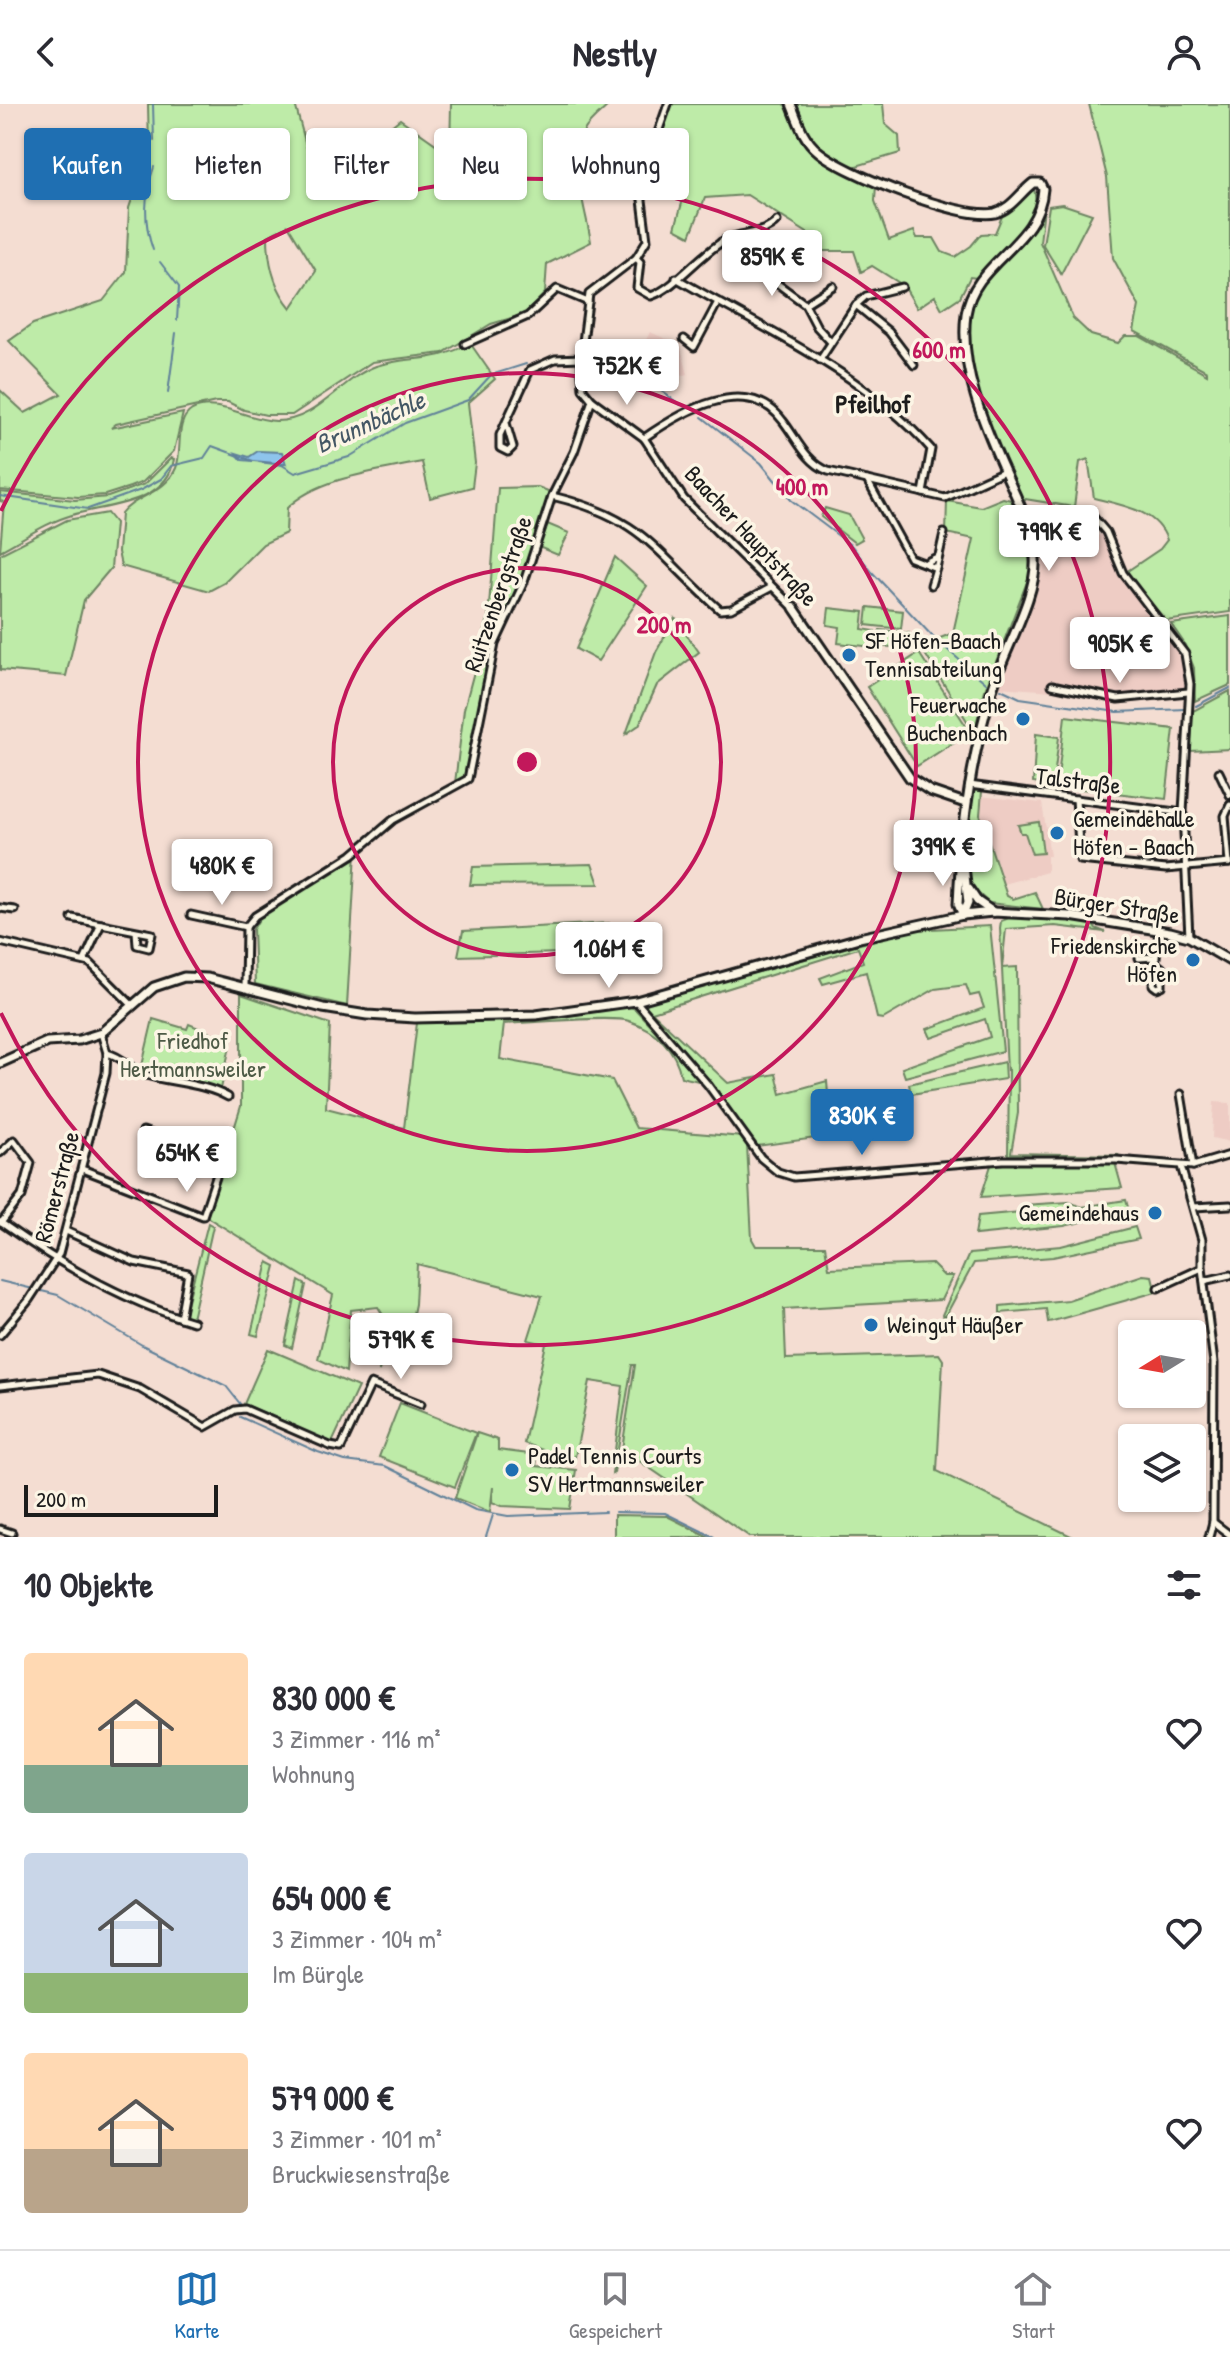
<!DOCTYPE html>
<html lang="de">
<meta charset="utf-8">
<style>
:root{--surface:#fff;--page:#f2f2f3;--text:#2b2b33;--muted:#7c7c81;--line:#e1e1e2;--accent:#1f6fb2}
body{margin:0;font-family:"Patrick Hand",sans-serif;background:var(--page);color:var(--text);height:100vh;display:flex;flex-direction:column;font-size:30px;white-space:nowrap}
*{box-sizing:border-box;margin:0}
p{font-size:26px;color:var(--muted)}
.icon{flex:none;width:44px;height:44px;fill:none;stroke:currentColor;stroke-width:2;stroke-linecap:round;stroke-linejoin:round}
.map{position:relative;height:1433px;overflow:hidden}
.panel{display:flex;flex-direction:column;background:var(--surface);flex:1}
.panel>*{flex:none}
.hud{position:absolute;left:24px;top:24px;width:800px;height:72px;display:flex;gap:16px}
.needle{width:52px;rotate:259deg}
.fabs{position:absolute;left:1118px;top:1216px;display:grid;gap:16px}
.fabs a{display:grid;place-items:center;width:88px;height:88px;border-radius:8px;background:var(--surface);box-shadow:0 2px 6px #0004;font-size:40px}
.scale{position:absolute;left:24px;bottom:20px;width:194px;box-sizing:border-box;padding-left:8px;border:4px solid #1c1c1c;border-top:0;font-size:22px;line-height:28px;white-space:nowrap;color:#1c1c1c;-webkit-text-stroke:6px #fcf5e5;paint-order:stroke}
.price{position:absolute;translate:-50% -68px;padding:0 18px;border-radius:8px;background:#fff;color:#222;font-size:26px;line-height:52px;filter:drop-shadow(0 2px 4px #0008)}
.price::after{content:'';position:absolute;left:50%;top:48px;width:24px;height:18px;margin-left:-12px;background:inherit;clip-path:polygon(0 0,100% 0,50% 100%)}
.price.on{background:var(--accent);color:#fff}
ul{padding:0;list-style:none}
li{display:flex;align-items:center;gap:24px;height:200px;padding:0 24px}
li span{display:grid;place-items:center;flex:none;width:224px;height:160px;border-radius:8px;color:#555}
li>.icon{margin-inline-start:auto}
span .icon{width:96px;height:96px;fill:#fffc;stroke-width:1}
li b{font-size:34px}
h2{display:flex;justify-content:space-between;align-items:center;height:96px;padding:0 24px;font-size:34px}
.tag{padding:0 28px;border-radius:8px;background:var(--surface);box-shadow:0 2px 6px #0004;font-size:28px;line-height:72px}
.tag.on{background:var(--accent);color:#fff}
header{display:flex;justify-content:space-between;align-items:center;height:104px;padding:0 24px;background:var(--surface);font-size:36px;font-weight:800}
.tab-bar{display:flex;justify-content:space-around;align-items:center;height:112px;border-top:2px solid var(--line);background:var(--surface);font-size:22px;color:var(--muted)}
.tab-bar a{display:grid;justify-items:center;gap:4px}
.tab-bar .on{color:var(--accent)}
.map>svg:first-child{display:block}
.built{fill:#eeccc4}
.green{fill:#beeba8;stroke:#6d8462;stroke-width:2;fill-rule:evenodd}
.water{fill:#8ec4ec;stroke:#608199;stroke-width:2}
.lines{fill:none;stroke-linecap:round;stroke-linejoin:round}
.stream{stroke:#608199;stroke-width:2}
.street-casing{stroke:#1c1c1c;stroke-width:11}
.secondary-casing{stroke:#1c1c1c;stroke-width:13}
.street{stroke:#fcf5e5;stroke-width:5}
.secondary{stroke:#fcf5e5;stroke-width:7}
.ring{fill:none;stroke:#c2185b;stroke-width:4}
.poi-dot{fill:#1f6fb2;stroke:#fcf5e5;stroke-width:3}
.labels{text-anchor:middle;stroke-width:7;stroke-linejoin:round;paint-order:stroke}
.street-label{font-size:24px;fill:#1c1c1c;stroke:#fcf5e5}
.poi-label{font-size:24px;fill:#1c1c1c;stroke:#fcf5e5;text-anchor:start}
.park-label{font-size:24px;fill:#4d5a46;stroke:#fcf5e5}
.neighbourhood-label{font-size:26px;font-weight:bold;fill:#1c1c1c;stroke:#fcf5e5}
.water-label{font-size:26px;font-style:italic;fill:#445765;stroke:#fcf5e5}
.centre{fill:#c2185b;stroke:#fcf5e5;stroke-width:4}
.ring-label{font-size:24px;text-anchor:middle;font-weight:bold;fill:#c2185b;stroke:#fcf5e5;stroke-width:7;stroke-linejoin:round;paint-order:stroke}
</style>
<header><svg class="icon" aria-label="back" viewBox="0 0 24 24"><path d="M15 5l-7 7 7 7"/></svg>Nestly<svg class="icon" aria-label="person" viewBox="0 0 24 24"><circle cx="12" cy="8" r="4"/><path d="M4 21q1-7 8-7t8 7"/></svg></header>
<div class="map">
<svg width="1230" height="1433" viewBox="0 0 1230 1433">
<rect width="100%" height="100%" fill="#f4ddd2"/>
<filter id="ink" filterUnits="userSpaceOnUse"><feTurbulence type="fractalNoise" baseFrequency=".0125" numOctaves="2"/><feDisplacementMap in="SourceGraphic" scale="16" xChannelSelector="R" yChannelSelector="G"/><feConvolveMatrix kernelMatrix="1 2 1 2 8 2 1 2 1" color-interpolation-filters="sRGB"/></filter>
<g filter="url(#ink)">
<g class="built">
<polygon points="650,228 680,241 688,270 679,272 680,277 660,279 633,261"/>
<polygon points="1103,430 1133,478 1184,539 1194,564 1195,582 1117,592 999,583 1042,468 1043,455 1048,448"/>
<polygon points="980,692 1042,699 1050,752 1047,752 1047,768 1003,780 980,711"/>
<polygon points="1214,998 1230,999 1230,1038 1212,1034"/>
</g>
<g class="green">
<path d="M 148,0 L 295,0 L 311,60 L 333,49 L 365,43 L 400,15 L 450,50 L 451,0 L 610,0 C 602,8 589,17 584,27 C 568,58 586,104 591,138 L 547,160 L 545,189 L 525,210 L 491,220 L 443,249 L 372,258 L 292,311 L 266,311 L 244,306 L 228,298 L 216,298 L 116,320 L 111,324 L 183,309 L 174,347 L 143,378 L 130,383 L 105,391 L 78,393 L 0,386 L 0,286 L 25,309 L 61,290 L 9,237 L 33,220 L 103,197 L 126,168 L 129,104 L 149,45 ZM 288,121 L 316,167 L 291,204 C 274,184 268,158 268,132 Z"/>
<path d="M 672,0 L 788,0 C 808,54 826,58 876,80 L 875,97 L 889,136 L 914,127 L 917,134 L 934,134 L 942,148 L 955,153 L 971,142 L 981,130 L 995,129 L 1003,110 L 1015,103 L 1033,82 C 1047,118 998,149 977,174 L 970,173 L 960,193 L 942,205 L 935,192 L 917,204 L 904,182 L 872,162 L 861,168 L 854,147 L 822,147 L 820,137 L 747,91 L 705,94 L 690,132 L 675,124 L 684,92 L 652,54 Z"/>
<path d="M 794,0 L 883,0 L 885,20 L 899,32 L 900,49 L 853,63 C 817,45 809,37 794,0 Z"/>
<path d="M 1089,0 L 1230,0 L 1230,508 L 1166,517 L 1126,468 L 1160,445 L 1167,436 C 1157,406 1122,401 1094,394 L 1088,355 L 1080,358 L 1074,403 L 1019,394 C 994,338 943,237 983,179 C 991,167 1003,159 1013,149 C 1028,136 1036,121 1044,104 L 1040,138 L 1073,214 L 1091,231 L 1118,239 L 1125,232 L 1139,232 L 1207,270 L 1207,267 L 1134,227 L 1139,202 L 1113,154 L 1107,73 Z"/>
<polygon points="1062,100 1092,110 1061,170 1043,141 1049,102"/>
<path d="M 470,239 L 495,275 L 468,299 L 475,359 L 472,383 L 430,394 L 422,358 C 379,367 319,373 287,404 L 286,429 L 263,440 L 224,479 L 209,487 L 121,462 L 118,448 L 121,410 C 135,391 165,390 176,364 C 183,347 174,317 192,306 C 216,293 250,317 276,317 C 318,317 340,275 376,262 C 410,251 434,260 470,239 Z"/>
<path d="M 171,354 L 174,355 C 167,401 105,401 72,411 C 47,418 23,435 0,447 L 4,398 L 0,397 L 0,388 L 75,396 L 108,393 L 145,380 Z"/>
<polygon points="498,384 538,383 548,387 548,393 520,484 492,539 464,674 455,679 464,605 488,515"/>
<polygon points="1003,394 1011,396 1016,408 1019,407 1029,437 1030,470 985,586 974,628 920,542 953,529 974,435 946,429 947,397 981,403"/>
<polygon points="825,404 849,411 862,435 855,439 821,413"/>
<polygon points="107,409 115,419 111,464 84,496 66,572 0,566 0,450 67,416"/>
<polygon points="545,419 569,429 558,451 536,442"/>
<polygon points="615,453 647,482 598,557 576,545"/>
<polygon points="868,503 903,507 901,525 866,521"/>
<polygon points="829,504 864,508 862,525 875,527 873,543 838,539 840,523 827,521"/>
<polygon points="1230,512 1230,581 1195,597 1194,564 1184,539 1171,520"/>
<polygon points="675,514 699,548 657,581 639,621 626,630 656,548"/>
<polygon points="880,526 909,529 910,544 876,542"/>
<polygon points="919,549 970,628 917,662 867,583"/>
<polygon points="1230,587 1230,645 1190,647 1193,607"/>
<polygon points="1065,612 1174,625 1166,695 1057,682"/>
<polygon points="1036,630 1059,633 1053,682 1033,679"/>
<polygon points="974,686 982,687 980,711 1007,792 1013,795 1035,788 1043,805 989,799 969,781 966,744"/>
<polygon points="1039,718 1043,749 1032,750 1025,729 1021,729 1018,721"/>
<polygon points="356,748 347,902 255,880 253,825 258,817 255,812"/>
<polygon points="592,760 599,780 470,781 473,763"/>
<polygon points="1009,814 1090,817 1095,824 1105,828 1055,822 1006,825 1002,864 1017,863 1018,1009 1011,1049 1118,1051 1117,1054 1008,1051 1009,966 1007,966 1000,824 1001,817"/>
<polygon points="609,819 614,843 561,849 458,852 463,827"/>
<polygon points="990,822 1003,947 905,973 902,964 990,933 985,915 931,934 927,925 984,904 979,890 970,892 966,881 935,885 883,915 877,914 866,868 823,880 820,874 863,858 858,844 652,908 728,979 776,970 781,990 827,977 831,1032 757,1042 688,951 644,905 648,898 911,826"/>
<path d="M 241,890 L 330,920 L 326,1004 L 404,1024 L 417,919 L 574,911 L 629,902 L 635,905 L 703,978 L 681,973 C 676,945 656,926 629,917 C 613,911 527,919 504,920 L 500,955 L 612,976 L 636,1024 L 743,1033 L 747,1041 L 752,1135 L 756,1142 L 825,1142 L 829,1164 L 932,1160 L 944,1172 L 953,1172 L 941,1196 L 784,1205 L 786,1255 L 939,1250 L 943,1256 L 937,1367 L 1073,1433 L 750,1433 L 622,1345 L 635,1261 L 632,1261 L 614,1369 L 612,1370 L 623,1282 L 590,1277 L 574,1358 L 524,1339 L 546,1240 L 528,1236 L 542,1192 L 417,1160 L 415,1200 L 407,1238 L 386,1233 L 379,1267 L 383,1211 L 378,1203 L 351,1206 L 346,1268 L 318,1255 L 333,1191 L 207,1113 L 241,1002 Z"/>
<polygon points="153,915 187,925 189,920 231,937 221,985 141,966"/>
<polygon points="1004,958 1005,975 911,990 909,980"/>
<polygon points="992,1058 1115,1059 1122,1084 981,1093"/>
<polygon points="1126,1096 1129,1107 1064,1122 975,1131 978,1112 1021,1108 1024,1101 1069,1098 1082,1103"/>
<polygon points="208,1119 213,1122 192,1215 184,1212"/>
<polygon points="1135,1123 1139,1135 1053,1153 974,1159 945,1213 942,1211 969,1150 1061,1142"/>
<polygon points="268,1158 276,1162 258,1232 251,1230"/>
<polygon points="1143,1171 1152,1172 1156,1188 1053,1217 1048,1218 1046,1205 1000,1209 1000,1202 1068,1196"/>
<polygon points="299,1177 306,1181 292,1244 285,1241"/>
<polygon points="268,1245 358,1283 332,1339 244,1300"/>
<polygon points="400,1299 476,1329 455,1383 379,1353"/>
<polygon points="477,1329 498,1336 498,1346 537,1351 536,1362 576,1366 570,1405 502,1402 492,1398 493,1383 490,1408 455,1394"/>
<polygon points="614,1411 667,1412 709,1433 614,1433"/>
</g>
<polygon class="water" points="258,347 282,348 286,360 242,356 236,349 249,353"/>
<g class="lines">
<g class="stream">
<polyline points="153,0 154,37"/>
<path d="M 153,146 C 143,118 144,91 154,63"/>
<polyline points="160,158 179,183 177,216"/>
<polyline points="623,260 681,301"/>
<polyline points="168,289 176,229"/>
<polyline points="702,313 761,359 791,396 852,442 872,468 933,533 986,579"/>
<polyline points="259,358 282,361 295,369 349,353 405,319 468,296 491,271 526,260"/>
<polyline points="0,392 88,405 141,386 161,375 171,362 204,354 212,342 253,357"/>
<polyline points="1001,585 1020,594 1117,608 1185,605"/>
<polyline points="1196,602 1230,584"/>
<polyline points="0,1177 58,1191 142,1241 226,1282 241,1301"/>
<polyline points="240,1313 318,1348 345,1357 385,1362 475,1406 508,1412 605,1408"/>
<polyline points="615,1408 665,1409 714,1433"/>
<polyline points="486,1433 493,1411"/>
</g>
<defs>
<g id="street">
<polyline points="668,0 640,80 647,136 636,154 589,190 581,254 583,285 592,296 644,334 684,395 794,504"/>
<polyline points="721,138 805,200 817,223 830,237"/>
<path d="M 636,154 L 640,158 L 637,184 L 651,192 C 675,184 700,150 725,136 C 742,127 763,132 777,117"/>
<path d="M 676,174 C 763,225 863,268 931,345 L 923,389"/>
<polyline points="805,200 833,182"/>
<polyline points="856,201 866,192 902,183"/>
<polyline points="684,235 694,243 718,198"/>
<polyline points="465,240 528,212 557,185 588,198"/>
<polyline points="820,256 856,201 889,228 914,261"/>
<polyline points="506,319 513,343 508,348 500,344 500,331 530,266 555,255 581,254"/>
<path d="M 644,334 C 680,309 747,268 783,317 C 797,335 806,358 828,367 L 945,394 L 1004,367"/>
<polyline points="867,376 910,454 936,464 939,452 927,458"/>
<path d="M 552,392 C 644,414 655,448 720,506 L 731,505 L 772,483"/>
<polyline points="1026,417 1058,408 1083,409 1094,414 1106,428 1123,469 1185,550 1190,580 1183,709 1189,833"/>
<polyline points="939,451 944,429"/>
<polyline points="931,481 936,464"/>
<polyline points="1052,581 1118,595 1188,588"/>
<polyline points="1219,668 1230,691"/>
<polyline points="969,681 1183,709"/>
<polyline points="1076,695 1080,756 1166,765 1230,759"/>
<polyline points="1229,759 1225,712 1230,701"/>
<polyline points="0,804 15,806"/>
<polyline points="191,811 246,823"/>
<polyline points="72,814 101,820"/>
<polyline points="246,823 255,812 352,751 393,716 468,675 495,540 524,478 552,392 574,348 592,296"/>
<polyline points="0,838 90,859 132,901"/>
<polyline points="1139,854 1154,853"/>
<polyline points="84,857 101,820 152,830 149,844 137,841 136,827"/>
<polyline points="1153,857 1162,864 1162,882 1157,884 1153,881 1159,826"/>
<polyline points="245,883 246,823"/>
<polyline points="636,897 708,981 761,1054 778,1068 794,1073 1003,1056 1116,1056 1193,1062 1230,1051"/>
<path d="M 107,949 C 124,953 132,967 146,971 C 173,979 203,979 228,993"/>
<polyline points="1181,990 1193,1062"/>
<polyline points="0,1049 14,1036 31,1059 22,1092 1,1119"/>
<polyline points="1181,1062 1202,1136 1202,1164 1214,1259 1213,1418 1209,1433"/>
<polyline points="82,1065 203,1112 222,1055 143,1027"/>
<polyline points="1194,1103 1230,1101"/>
<path d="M 0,1118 C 59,1160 123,1197 193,1218"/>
<polyline points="66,1127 134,1158 188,1169 180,1214"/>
<polyline points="1204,1177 1230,1171"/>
<polyline points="1158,1184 1202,1164"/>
<polyline points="0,1231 29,1196 59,1150 106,969 107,949 101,929"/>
<polyline points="0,1282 98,1271 140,1285 205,1323 235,1306 245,1305 330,1342 341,1344 371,1280 421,1300"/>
<polyline points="1213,1418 1230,1431"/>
<polyline points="0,1425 12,1429"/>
</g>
<g id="secondary">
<path d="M 791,0 C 798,17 803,35 818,47 C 845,70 961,116 995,109 C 1011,105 1020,89 1033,79 L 1040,79 L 1043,85 C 1039,141 974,157 966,210 C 959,263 984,321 1005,368 C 1017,395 1032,423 1035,454 C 1038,491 1003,548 992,586 C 970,656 961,727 958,800 L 963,811"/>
<polyline points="794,504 910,674 930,687 965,699"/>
<polyline points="969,785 977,797 993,808"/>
<polyline points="963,811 968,799 964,762"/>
<polyline points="0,959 47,938 79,936 101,929 154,883 184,873 207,874 323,904 367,911 415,914 536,911 636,897 859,834 963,811 993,808 1070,812 1170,828 1189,833 1230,857"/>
</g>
</defs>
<use href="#street" class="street-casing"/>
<use href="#secondary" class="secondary-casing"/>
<use href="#street" class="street"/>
<use href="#secondary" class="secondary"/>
</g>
</g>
<g class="ring">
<circle cx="527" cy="658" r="194"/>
<circle cx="527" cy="658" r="389"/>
<path d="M1 407A583 583 0 1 1 1 909"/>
</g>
<g class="poi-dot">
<circle cx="849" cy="551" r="8"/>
<circle cx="1023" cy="615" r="8"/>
<circle cx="1057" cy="729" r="8"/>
<circle cx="1193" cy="856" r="8"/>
<circle cx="1155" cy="1109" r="8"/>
<circle cx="871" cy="1221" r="8"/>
<circle cx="512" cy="1366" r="8"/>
</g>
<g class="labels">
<g class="street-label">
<text transform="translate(751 432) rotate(47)" y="8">Baacher Hauptstraße</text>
<text transform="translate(498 490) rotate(-71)" y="8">Ruitzenbergstraße</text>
<text transform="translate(1078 677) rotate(7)" y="8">Talstraße</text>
<text transform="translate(1117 802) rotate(9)" y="8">Bürger Straße</text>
<text transform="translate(57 1083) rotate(-75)" y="8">Römerstraße</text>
</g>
<g class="poi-label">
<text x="865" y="545">SF Höfen-Baach<tspan x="865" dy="28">Tennisabteilung</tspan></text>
<text x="1007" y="609" text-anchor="end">Feuerwache<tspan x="1007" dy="28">Buchenbach</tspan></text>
<text x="1073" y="723">Gemeindehalle<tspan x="1073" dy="28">Höfen - Baach</tspan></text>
<text x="1177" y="850" text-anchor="end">Friedenskirche<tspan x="1177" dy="28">Höfen</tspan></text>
<text x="1139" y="1117" text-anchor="end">Gemeindehaus</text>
<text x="887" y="1229">Weingut Häußer</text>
<text x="528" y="1360">Padel Tennis Courts<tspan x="528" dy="28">SV Hertmannsweiler</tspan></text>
</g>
<g class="park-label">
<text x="193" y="945">Friedhof<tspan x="193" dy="28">Hertmannsweiler</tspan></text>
</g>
<g class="neighbourhood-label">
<text x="873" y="309">Pfeilhof</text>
</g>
<g class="water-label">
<text transform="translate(370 318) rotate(-24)" y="9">Brunnbächle</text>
</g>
</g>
<circle cx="527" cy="658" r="12" class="centre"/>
<g class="ring-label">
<text x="939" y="254">600 m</text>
<text x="802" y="391">400 m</text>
<text x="664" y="529">200 m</text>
</g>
</svg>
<div class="fabs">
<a><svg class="needle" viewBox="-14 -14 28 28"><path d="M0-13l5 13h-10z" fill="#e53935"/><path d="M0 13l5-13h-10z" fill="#7c7c81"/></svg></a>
<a><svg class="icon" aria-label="layers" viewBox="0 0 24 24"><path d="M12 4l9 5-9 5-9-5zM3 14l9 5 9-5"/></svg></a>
</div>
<div class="scale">200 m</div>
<b class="price" style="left:772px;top:194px">859K €</b>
<b class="price" style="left:627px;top:303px">752K €</b>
<b class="price" style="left:1049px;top:469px">799K €</b>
<b class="price" style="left:1120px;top:581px">905K €</b>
<b class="price" style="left:943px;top:784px">399K €</b>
<b class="price" style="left:222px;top:803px">480K €</b>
<b class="price" style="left:609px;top:886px">1.06M €</b>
<b class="price on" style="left:862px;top:1053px">830K €</b>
<b class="price" style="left:187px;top:1090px">654K €</b>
<b class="price" style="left:401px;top:1277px">579K €</b>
<div class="hud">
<a class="tag on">Kaufen</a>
<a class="tag">Mieten</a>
<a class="tag">Filter</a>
<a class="tag">Neu</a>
<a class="tag">Wohnung</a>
</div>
</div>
<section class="panel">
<h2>10 Objekte<svg class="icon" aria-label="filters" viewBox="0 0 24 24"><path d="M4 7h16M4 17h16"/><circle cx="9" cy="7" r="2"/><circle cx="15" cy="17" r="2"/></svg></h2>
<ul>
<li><span style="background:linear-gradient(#ffd9b3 70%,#7fa58c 0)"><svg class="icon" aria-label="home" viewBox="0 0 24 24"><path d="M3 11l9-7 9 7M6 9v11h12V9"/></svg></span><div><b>830 000 €</b><p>3 Zimmer · 116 m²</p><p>Wohnung</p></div><svg class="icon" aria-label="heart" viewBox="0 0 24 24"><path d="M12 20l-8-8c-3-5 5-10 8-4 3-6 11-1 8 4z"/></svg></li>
<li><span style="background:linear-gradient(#c9d6e8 75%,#8fb573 0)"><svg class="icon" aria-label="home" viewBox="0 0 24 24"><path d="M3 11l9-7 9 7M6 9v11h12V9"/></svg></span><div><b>654 000 €</b><p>3 Zimmer · 104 m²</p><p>Im Bürgle</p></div><svg class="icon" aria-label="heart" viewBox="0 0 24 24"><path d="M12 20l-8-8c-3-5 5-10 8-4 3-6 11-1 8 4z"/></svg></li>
<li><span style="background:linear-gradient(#ffd9b3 60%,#b9a48a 0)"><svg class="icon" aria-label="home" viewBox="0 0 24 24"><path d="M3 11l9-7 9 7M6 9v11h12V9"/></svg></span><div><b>579 000 €</b><p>3 Zimmer · 101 m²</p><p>Bruckwiesenstraße</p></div><svg class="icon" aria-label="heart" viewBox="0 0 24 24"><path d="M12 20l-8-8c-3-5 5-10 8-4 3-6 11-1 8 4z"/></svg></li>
</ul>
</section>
<nav class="tab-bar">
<a class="on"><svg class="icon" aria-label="map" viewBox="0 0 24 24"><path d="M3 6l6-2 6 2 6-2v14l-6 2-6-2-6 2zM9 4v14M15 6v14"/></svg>Karte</a>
<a><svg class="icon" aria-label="saved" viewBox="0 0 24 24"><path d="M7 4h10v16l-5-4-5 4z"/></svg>Gespeichert</a>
<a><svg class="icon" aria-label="home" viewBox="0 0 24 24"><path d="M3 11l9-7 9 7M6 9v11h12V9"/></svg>Start</a>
</nav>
